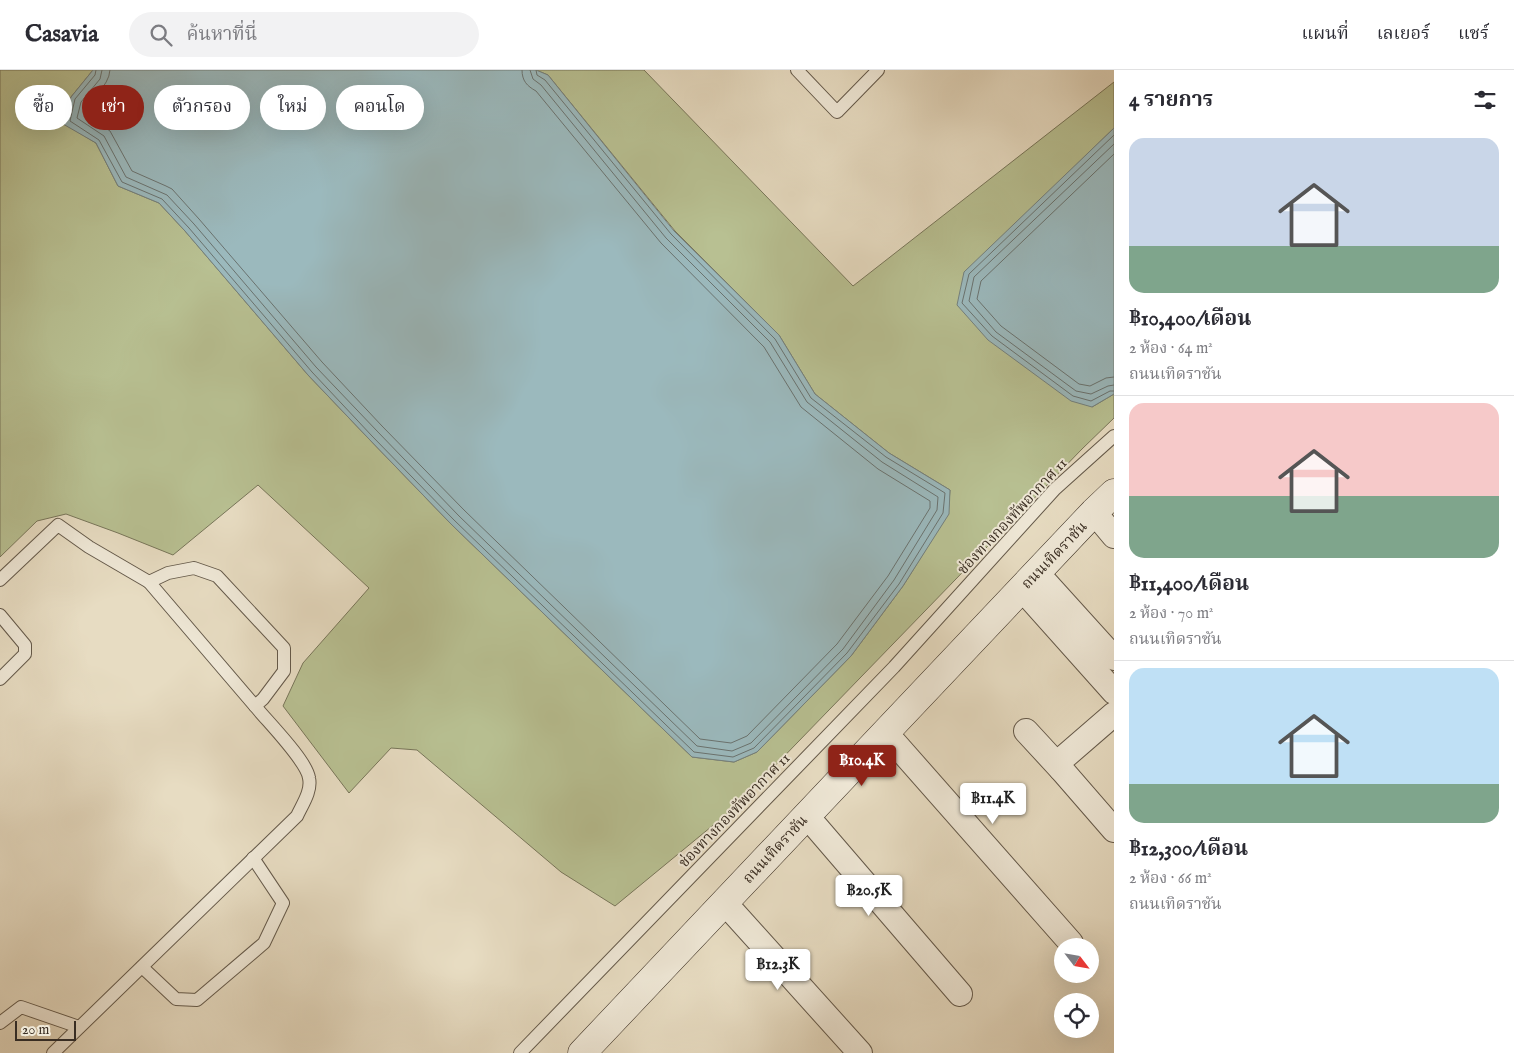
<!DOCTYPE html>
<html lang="th">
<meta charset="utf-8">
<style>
:root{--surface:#fff;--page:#f2f2f3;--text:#2b2b33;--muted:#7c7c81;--line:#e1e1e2;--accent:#8f2418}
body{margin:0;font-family:"IM FELL English","Noto Serif Thai",serif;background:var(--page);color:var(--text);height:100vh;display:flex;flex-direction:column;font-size:19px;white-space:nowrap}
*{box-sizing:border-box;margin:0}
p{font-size:16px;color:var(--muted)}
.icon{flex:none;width:28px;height:28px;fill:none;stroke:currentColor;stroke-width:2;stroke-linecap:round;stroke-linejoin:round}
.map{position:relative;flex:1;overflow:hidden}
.details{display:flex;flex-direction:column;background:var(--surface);width:400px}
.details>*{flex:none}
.top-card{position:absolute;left:15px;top:15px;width:475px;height:45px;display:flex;gap:10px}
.needle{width:32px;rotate:121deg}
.controls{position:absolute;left:1054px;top:868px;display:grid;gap:10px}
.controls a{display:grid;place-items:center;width:45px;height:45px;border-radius:50%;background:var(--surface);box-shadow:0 5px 20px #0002;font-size:25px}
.scale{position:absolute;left:15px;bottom:12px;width:61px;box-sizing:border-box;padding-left:5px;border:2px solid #392d22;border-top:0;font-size:14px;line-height:18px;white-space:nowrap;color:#392d22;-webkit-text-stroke:4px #efe8d7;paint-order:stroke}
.price{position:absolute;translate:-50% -42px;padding:0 11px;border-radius:5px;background:#fff;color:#222;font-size:16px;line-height:32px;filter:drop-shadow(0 1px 2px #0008)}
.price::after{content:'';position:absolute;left:50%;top:30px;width:15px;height:11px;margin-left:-8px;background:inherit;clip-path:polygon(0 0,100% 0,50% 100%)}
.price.on{background:var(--accent);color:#fff}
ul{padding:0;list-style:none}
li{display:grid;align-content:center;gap:10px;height:265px;padding:0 15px}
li+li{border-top:1px solid var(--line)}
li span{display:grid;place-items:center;height:155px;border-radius:15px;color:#555}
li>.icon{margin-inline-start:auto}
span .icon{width:90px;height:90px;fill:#fffc;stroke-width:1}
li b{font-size:21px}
h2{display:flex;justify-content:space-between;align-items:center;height:60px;padding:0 15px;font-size:21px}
.tag{padding:0 18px;border-radius:22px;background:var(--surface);box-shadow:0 5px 20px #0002;font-size:18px;line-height:45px}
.tag.on{background:var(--accent);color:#fff}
header{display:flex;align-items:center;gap:30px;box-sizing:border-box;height:70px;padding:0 25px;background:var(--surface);border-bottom:1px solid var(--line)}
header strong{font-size:24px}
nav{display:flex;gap:28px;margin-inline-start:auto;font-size:18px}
.search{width:350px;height:45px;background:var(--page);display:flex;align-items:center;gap:12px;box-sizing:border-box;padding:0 18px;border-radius:28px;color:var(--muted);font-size:19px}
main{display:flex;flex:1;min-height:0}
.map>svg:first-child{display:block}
.green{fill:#b8c092;stroke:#78765a}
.water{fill:#9bb9bd;stroke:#74817f}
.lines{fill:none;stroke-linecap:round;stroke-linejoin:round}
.shore{stroke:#6a7370;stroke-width:1}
.lane-casing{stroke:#64594a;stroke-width:14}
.street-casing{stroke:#64594a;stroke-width:26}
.secondary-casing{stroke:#392d22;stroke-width:29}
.lane{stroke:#efe8d7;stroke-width:12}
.street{stroke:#efe8d7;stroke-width:24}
.secondary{stroke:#efe8d7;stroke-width:28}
.labels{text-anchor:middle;stroke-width:4;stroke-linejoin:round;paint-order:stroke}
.street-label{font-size:15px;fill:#392d22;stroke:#efe8d7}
</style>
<header>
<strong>Casavia</strong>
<div class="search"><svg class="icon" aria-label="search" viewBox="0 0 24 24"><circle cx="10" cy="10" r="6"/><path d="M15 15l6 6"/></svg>ค้นหาที่นี่</div>
<nav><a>แผนที่</a><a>เลเยอร์</a><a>แชร์</a></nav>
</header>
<main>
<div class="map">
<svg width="1114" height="983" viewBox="0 0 1114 983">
<rect width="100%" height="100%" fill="#e7dcc2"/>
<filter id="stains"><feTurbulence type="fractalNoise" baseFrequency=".004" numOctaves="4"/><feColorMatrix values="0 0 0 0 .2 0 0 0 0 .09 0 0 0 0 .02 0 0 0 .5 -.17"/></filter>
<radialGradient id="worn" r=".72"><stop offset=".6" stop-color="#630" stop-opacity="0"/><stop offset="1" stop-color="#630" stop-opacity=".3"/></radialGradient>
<polygon class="green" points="0,0 93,0 71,27 63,53 96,73 118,116 159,133 185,161 308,305 369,369 451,454 692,687 734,692 757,682 851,586 903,516 948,444 950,420 889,383 815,324 779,265 675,161 548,5 536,0 644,0 853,216 1114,12 1114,58 1065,106 1092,337 1114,324 1114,348 1082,379 734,738 615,836 561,802 417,680 391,678 349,723 283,636 303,593 369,518 258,415 173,485 118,463 66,444 37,451 0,487"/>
<g class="water">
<polygon points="93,0 536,0 548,5 674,161 779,265 815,324 889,383 950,420 949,444 903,516 851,586 757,682 734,692 692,687 451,454 369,369 308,305 185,161 159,133 118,116 96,73 63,54 71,27"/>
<polygon points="1114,58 1114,324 1092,337 1071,331 988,270 957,235 964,202"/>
</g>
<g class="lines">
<g class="shore">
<polyline points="96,0 95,5 75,29 70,51 99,70 122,112 162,129 189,158 312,302 372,366 454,450 694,682 733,687 754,678 847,583 899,514 943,443 945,423 886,387 811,328 775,269 671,164 545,10 537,5 536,0"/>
<polyline points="102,0 100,9 81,32 77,48 104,66 126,107 167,125 194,154 316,297 377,361 459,446 697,676 732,681 751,673 843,579 894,510 937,440 938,427 882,392 807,332 770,272 666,168 541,15 533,9 530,0"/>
<path d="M 110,0 C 109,18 89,27 86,44 L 110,61 L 132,101 L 166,116 L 172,119 L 199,149 L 322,292 L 382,356 L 464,440 L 700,669 L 731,673 L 747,666 L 837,574 L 888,506 L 930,438 L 930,431 L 878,399 L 801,337 L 764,277 L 661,173 L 536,21 C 527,16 522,11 522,0"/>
<polyline points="1114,65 969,204 962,233 992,266 1073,326 1091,331 1110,321 1114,321"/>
<polyline points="1114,74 974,207 969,231 996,262 1076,321 1091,324 1108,316 1114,315"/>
<polyline points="1114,84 981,211 977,229 1001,256 1079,314 1090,316 1106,308 1114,307"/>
</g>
<defs>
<g id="lane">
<polyline points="797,0 837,42 878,0"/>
<path d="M 0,510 L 58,455 L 89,477 L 149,512 L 168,503 L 194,498 L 217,506 L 284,578 L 284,601 L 263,629 L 255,636 C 267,651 307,691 309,708 C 312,721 302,735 297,746 L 53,983"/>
<polyline points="149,512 255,636"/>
<polyline points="0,545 25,575 25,584 0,609"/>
<polyline points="142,897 176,929 197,930 264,873 283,833 253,788"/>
<polyline points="0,953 21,937 79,957"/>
<polyline points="520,983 894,597 1055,419 1114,366"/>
</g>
<g id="street">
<polyline points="1094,442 1114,466"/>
<polyline points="1037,503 1114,588"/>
<polyline points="1022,519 1114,622"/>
<polyline points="1114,644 1062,689 1061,699 1114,760"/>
<polyline points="1026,661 1061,699"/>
<polyline points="885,662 1071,873"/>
<polyline points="806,745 960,924"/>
<polyline points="724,832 860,983"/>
</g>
<polyline id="secondary" points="582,983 1094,442 1114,423"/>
</defs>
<use href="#lane" class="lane-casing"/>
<use href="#street" class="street-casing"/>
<use href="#secondary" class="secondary-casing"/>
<use href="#lane" class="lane"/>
<use href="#street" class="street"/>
<use href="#secondary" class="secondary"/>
</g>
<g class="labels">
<g class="street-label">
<text transform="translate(1012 446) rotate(-47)" y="5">ช่องทางกองทัพอากาศ 11</text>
<text transform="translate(1054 485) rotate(-46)" y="5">ถนนเทิดราชัน</text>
<text transform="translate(734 740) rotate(-46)" y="5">ช่องทางกองทัพอากาศ 11</text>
<text transform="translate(775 779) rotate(-47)" y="5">ถนนเทิดราชัน</text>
</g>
</g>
<rect width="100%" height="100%" filter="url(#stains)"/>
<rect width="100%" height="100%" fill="url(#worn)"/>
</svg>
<div class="controls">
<a><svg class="needle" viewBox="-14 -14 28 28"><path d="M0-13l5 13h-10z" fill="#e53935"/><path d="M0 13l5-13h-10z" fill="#7c7c81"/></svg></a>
<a><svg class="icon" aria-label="locate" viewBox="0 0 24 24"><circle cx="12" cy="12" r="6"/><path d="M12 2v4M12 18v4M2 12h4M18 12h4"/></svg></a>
</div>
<div class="scale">20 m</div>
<b class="price on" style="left:862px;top:717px">฿10.4K</b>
<b class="price" style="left:993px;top:755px">฿11.4K</b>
<b class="price" style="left:869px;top:847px">฿20.5K</b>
<b class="price" style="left:778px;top:921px">฿12.3K</b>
<div class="top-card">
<a class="tag">ซื้อ</a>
<a class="tag on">เช่า</a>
<a class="tag">ตัวกรอง</a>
<a class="tag">ใหม่</a>
<a class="tag">คอนโด</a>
</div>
</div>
<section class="details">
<h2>4 รายการ<svg class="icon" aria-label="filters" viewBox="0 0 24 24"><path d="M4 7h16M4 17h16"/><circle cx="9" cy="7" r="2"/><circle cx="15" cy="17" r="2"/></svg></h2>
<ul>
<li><span style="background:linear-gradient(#c9d6e8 70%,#7fa58c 0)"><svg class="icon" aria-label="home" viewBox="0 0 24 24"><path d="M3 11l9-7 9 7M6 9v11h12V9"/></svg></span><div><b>฿10,400/เดือน</b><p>2 ห้อง · 64 m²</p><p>ถนนเทิดราชัน</p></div></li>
<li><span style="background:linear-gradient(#f6c9c9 60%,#7fa58c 0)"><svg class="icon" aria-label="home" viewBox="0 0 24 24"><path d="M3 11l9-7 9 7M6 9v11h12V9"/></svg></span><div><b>฿11,400/เดือน</b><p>2 ห้อง · 70 m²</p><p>ถนนเทิดราชัน</p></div></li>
<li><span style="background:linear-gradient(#bfe0f5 75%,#7fa58c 0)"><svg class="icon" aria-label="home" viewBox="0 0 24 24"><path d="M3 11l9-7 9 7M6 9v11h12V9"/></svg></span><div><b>฿12,300/เดือน</b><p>2 ห้อง · 66 m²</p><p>ถนนเทิดราชัน</p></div></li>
</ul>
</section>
</main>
